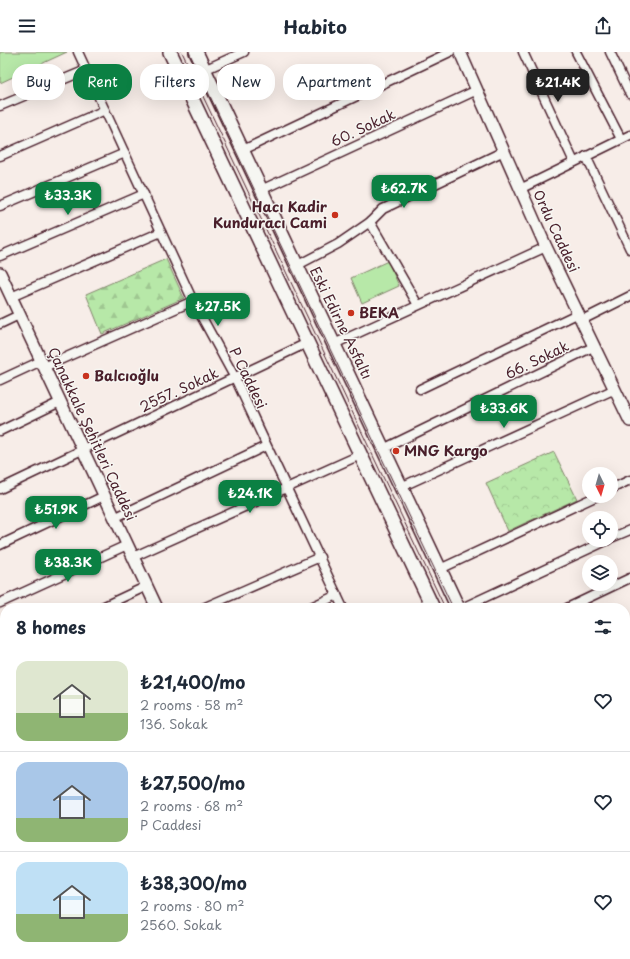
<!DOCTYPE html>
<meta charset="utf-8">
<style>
:root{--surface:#fff;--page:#f6f6f7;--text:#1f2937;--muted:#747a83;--line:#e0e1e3;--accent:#0b8043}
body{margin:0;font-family:"Playpen Sans",sans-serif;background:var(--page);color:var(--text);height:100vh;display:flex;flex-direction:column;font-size:15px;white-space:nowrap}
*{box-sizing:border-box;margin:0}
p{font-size:13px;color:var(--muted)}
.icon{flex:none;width:22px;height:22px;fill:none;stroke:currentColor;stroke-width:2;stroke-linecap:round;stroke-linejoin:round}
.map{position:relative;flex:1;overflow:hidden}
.panel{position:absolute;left:0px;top:551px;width:630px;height:356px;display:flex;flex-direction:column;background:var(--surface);border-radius:16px 16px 0 0;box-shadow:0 4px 16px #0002}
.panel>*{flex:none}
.banner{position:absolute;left:12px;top:12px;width:400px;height:36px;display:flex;gap:8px}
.needle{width:26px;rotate:175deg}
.controls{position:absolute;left:582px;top:415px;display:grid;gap:8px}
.controls a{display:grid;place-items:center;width:36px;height:36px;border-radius:50%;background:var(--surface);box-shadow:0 4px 16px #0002;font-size:20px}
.price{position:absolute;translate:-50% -34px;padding:0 9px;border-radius:8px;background:var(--accent);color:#fff;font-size:13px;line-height:26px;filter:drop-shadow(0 1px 2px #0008)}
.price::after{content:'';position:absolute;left:50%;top:24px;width:12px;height:9px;margin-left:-6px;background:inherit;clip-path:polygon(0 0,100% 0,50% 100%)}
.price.current{background:#222;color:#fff}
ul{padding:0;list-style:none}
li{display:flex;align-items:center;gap:12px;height:100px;padding:0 16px}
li+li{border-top:1px solid var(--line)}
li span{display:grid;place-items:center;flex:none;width:112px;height:80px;border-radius:12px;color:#555}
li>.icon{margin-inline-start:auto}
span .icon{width:48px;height:48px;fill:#fffc;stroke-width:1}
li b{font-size:17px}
h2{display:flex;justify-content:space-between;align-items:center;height:48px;padding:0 16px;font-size:17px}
.tag{padding:0 14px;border-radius:16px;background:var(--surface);box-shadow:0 4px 16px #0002;font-size:14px;line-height:36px}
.tag.current{background:var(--accent);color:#fff}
header{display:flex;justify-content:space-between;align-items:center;height:52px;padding:0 16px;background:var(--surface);font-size:18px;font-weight:700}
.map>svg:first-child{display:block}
.built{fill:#f8e2dc}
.green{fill:#b7e8a8;stroke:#80846a}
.forest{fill:url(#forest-firs);stroke:#80846a}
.park{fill:url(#park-crowns);stroke:#80846a}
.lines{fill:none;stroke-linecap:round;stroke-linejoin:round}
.minor-casing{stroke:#4a1f2b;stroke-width:11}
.tertiary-casing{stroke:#4a1f2b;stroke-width:13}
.secondary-casing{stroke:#4a1f2b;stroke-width:14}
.primary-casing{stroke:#4a1f2b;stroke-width:16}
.minor{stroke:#f6f6f2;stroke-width:8}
.tertiary{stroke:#f6f6f2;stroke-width:10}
.secondary{stroke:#f6f6f2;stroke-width:11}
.primary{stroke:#f6f6f2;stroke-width:13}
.tram{stroke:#4a1f2b;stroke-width:1}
.poi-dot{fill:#c8321e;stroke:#f6f6f2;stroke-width:1.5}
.labels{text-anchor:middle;stroke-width:3;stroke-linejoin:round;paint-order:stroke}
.street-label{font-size:14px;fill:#4a1f2b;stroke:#f6f6f2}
.poi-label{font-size:14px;font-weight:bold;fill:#4a1f2b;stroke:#f6f6f2;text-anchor:start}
</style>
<header><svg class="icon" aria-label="menu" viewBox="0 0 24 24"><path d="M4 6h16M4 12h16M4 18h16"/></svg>Habito<svg class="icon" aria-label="share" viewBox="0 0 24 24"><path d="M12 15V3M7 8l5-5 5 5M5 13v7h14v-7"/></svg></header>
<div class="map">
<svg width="630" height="907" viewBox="0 0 630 907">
<defs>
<pattern id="forest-firs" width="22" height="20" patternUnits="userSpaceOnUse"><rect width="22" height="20" fill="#b7e8a8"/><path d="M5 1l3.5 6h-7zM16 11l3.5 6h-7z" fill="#9fc791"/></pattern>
<pattern id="park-crowns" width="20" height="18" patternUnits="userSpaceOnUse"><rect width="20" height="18" fill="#b7e8a8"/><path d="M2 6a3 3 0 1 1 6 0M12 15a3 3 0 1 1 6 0" fill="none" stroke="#9fc791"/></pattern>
</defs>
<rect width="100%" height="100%" fill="#f7ede8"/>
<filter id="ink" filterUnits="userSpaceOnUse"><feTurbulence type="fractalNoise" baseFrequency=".025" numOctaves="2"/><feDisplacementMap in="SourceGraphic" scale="8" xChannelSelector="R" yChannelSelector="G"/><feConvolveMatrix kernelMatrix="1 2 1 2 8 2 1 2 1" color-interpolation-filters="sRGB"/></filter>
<g filter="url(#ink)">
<g class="built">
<polygon points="79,902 125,902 137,905 138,902 150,902 148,907 78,907"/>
<polygon points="164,902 191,902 211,907 183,907"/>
</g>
<g class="green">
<polygon points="0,0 67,0 0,31"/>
<polygon points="388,209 399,234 362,251 351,226"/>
</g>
<polygon class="forest" points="166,207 184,246 102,282 86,242"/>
<polygon class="park" points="554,400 577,447 508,479 486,431"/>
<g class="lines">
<defs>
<g id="minor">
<polyline points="78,0 193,249 235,326 343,556"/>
<polyline points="523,0 574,110"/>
<polyline points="576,0 621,87"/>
<polyline points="610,0 630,42"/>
<polyline points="204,18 244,0"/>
<polyline points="0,54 86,18"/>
<polyline points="243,98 450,0"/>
<polyline points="0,104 105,58"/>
<polyline points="586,104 630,197"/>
<polyline points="520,137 630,83"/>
<polyline points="261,138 477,38"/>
<polyline points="0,154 125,101"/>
<polyline points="0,204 144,142"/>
<polyline points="296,214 338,192 370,170"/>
<polyline points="11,245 161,180"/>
<polyline points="418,253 370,170 383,157 504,99"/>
<polyline points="582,268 630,244"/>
<polyline points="0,272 19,263"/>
<polyline points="334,292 546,195"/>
<polyline points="44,315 193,249"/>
<polyline points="0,328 41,309"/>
<polyline points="420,337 579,261"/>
<polyline points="0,379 60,350"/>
<polyline points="383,397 595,294"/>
<polyline points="401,435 615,337"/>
<polyline points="0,437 307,291"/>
<polyline points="611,437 630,428"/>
<polyline points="114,466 266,394"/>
<polyline points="611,486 630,478"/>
<polyline points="0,493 104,444"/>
<polyline points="133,505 360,403"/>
<polyline points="440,517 597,444"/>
<polyline points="0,551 127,493"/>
<polyline points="100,556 147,534"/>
<polyline points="203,556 320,505"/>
<polyline points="309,556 337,543"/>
<polyline points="462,556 608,488"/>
<polyline points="567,556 630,526"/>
<polyline points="0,602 5,600"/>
<polyline points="0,657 5,655"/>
<polyline points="0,715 5,712"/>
<polyline points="625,753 630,763"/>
<polyline points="0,756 5,767"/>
<polyline points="0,874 5,885"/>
<polyline points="13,902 15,907"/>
<polyline points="68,902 70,907"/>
<polyline points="125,902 127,907"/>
<polyline points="180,902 183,907"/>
<polyline points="246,902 249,907"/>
<polyline points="327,902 330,907"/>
<polyline points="511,902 514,907"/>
<polyline points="390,907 400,902"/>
<polyline points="494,907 504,902"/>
</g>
<polyline id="tertiary" points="198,907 208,902"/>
<g id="secondary">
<polyline points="460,0 546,195 630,369"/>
<polyline points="0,221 157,556"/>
<polyline points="625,709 630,706"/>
</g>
<g id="primary">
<polyline points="170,0 433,556"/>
<polyline points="196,0 458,556"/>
<polyline points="625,883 630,889"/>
<polyline points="614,902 618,907"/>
</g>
</defs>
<use href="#minor" class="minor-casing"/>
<use href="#tertiary" class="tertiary-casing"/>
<use href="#secondary" class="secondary-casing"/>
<use href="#primary" class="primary-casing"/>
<use href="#minor" class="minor"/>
<use href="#tertiary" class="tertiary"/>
<use href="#secondary" class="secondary"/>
<use href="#primary" class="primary"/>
<g class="tram">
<polyline points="182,0 445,556"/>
<polyline points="189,0 453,556"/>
<polyline points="625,890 630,896"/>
<polyline points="625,899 630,905"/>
</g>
</g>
</g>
<g class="poi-dot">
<circle cx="335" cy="163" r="4"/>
<circle cx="351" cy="261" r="4"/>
<circle cx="86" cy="324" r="4"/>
<circle cx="396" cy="399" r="4"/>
</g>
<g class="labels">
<g class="street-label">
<text transform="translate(363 76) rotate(-25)" y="5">60. Sokak</text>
<text transform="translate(556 179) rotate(65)" y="5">Ordu Caddesi</text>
<text transform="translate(341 271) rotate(64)" y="5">Eski Edirne Asfaltı</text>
<text transform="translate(537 308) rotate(-26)" y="5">66. Sokak</text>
<text transform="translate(248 326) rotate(64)" y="5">P Caddesi</text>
<text transform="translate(179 338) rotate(-25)" y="5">2557. Sokak</text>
<text transform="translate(92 382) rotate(65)" y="5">Çanakkale Şehitleri Caddesi</text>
</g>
<g class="poi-label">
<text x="327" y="160" text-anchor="end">Hacı Kadir<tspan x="327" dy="16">Kunduracı Cami</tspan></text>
<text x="359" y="266">BEKA</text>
<text x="94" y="329">Balcıoğlu</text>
<text x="404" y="404">MNG Kargo</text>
</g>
</g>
</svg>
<div class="controls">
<a><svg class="needle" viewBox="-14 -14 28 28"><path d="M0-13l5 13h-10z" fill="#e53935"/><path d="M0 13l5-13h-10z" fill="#747a83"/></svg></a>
<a><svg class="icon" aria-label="locate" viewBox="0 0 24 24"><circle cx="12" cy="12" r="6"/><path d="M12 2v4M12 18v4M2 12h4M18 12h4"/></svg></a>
<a><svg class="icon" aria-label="layers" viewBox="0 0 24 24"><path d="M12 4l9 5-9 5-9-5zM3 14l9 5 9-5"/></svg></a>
</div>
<b class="price current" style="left:558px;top:51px">₺21.4K</b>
<b class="price" style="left:404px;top:157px">₺62.7K</b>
<b class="price" style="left:68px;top:164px">₺33.3K</b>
<b class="price" style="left:218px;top:275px">₺27.5K</b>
<b class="price" style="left:504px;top:377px">₺33.6K</b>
<b class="price" style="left:250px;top:462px">₺24.1K</b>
<b class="price" style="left:56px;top:478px">₺51.9K</b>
<b class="price" style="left:68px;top:531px">₺38.3K</b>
<div class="banner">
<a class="tag">Buy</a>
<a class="tag current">Rent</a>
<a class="tag">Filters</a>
<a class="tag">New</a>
<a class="tag">Apartment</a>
</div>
<section class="panel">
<h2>8 homes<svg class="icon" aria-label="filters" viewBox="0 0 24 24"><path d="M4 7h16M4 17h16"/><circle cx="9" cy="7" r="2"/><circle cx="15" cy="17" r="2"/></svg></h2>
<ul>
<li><span style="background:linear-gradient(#dfe7d0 65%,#8fb573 0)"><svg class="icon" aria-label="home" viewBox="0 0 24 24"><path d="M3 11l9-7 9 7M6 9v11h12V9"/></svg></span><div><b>₺21,400/mo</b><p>2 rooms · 58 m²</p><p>136. Sokak</p></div><svg class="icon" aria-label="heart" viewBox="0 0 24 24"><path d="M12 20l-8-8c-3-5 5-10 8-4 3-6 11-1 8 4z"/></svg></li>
<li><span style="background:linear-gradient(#a9c7e8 70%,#8fb573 0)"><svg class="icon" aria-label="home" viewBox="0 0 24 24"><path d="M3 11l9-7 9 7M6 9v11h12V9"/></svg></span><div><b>₺27,500/mo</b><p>2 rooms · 68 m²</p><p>P Caddesi</p></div><svg class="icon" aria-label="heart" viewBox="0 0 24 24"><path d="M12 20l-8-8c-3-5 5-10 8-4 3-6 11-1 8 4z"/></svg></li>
<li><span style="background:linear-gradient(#bfe0f5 65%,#8fb573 0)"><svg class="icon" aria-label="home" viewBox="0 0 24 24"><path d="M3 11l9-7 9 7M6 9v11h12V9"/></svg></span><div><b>₺38,300/mo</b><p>2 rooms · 80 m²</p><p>2560. Sokak</p></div><svg class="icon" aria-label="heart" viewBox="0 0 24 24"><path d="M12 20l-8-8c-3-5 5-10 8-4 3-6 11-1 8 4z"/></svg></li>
</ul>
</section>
</div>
